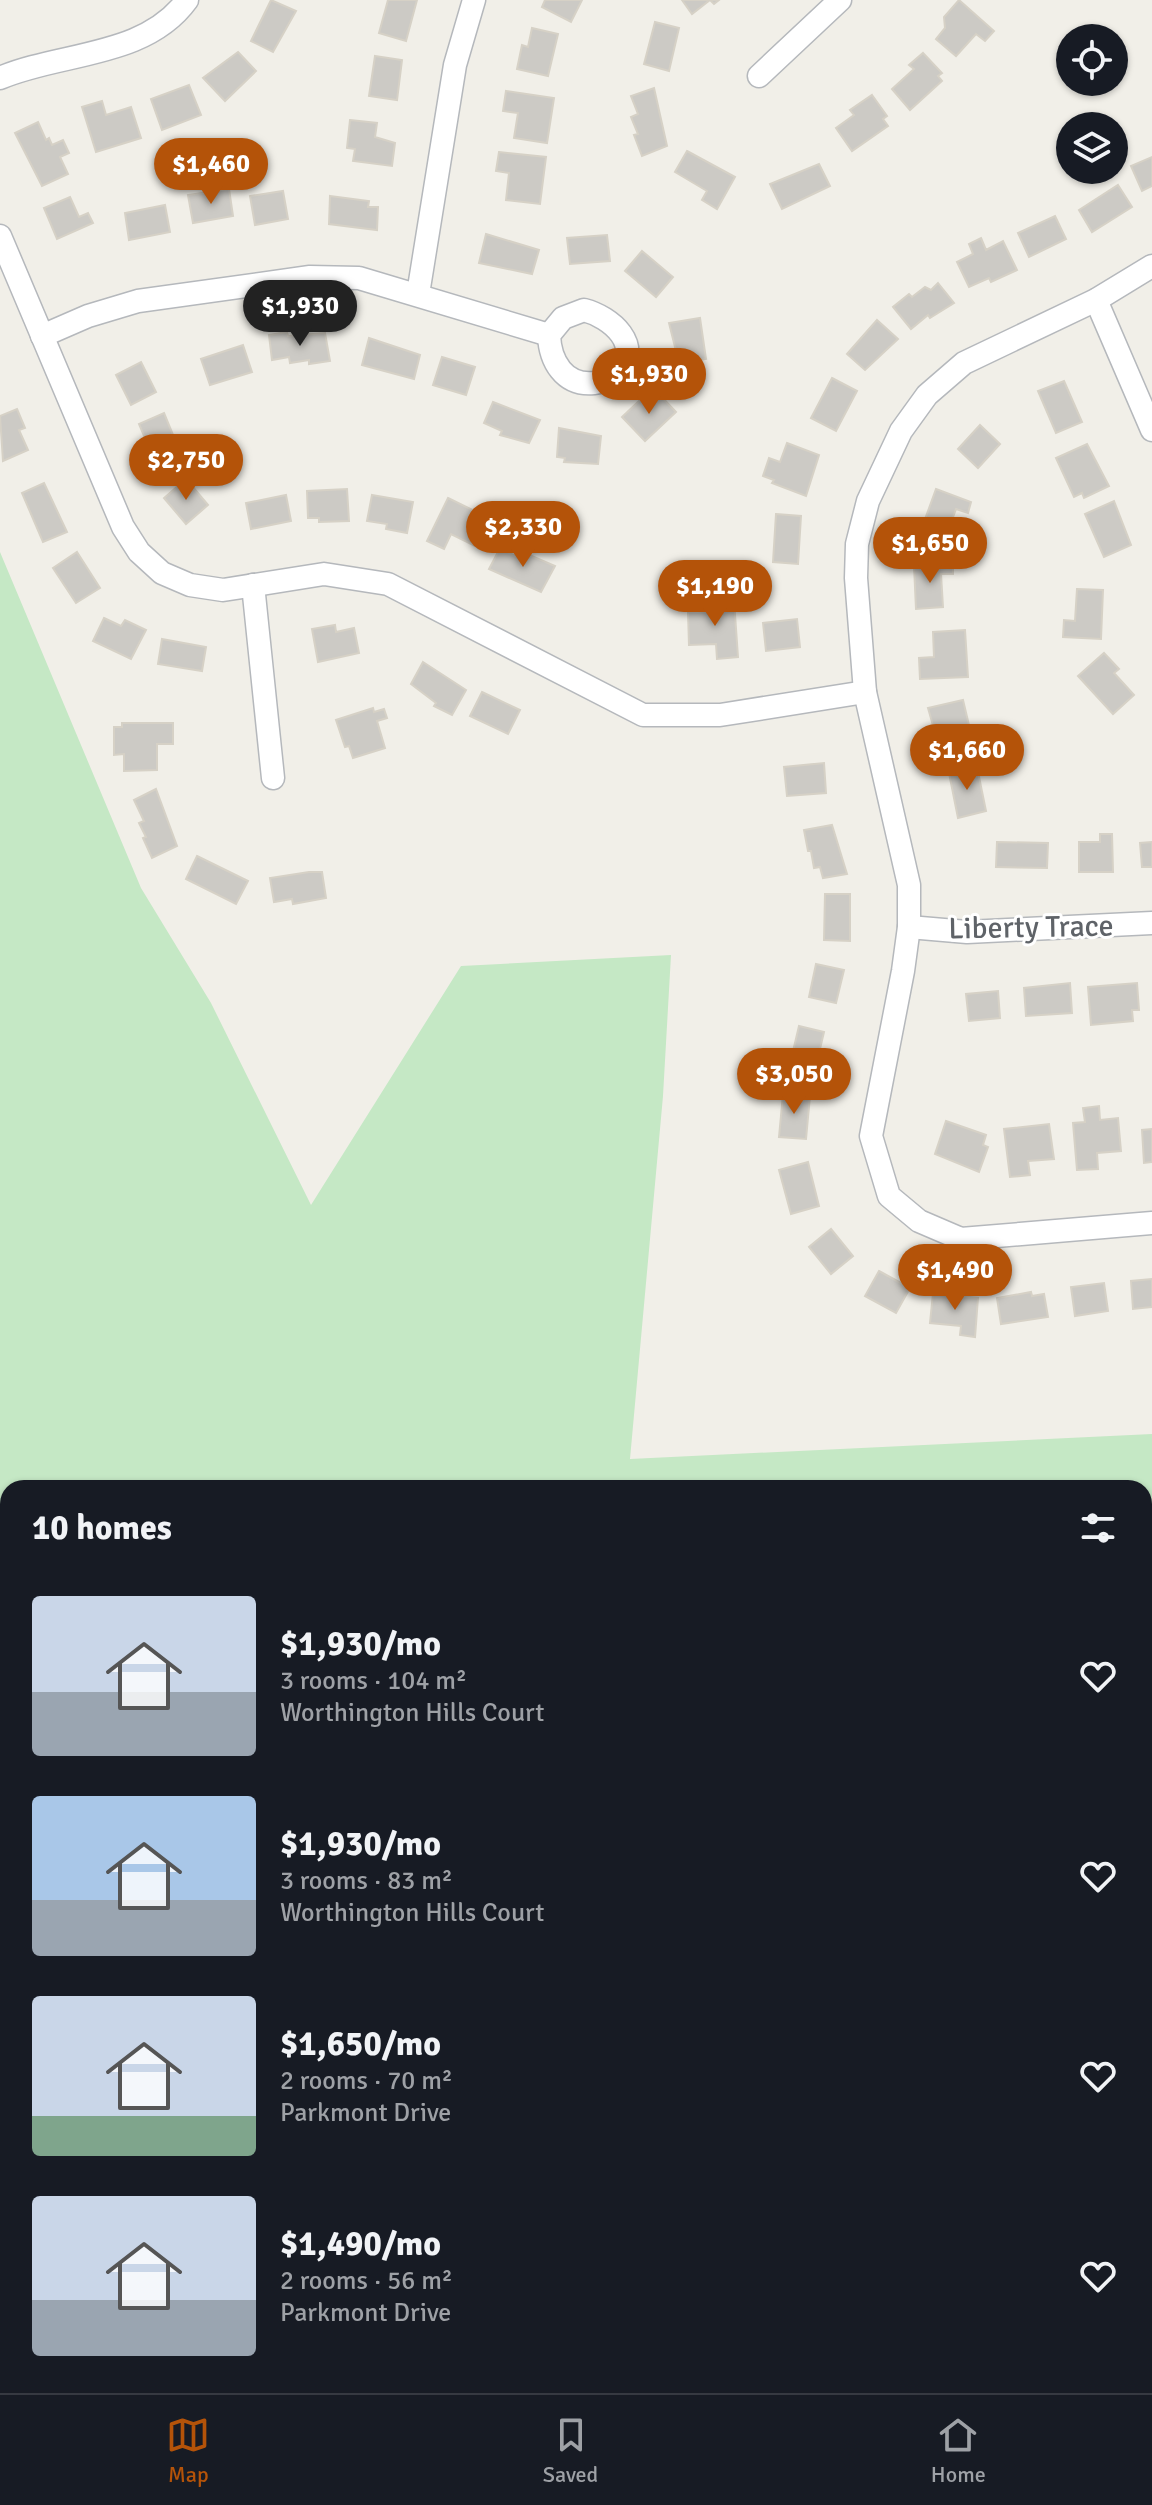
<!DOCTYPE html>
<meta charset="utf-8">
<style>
:root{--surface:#171b24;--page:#242831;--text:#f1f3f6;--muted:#9ea1a6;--line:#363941;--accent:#b45309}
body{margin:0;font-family:Signika,sans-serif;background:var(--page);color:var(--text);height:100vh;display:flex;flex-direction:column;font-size:30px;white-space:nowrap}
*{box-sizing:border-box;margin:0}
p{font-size:26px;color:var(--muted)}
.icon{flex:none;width:44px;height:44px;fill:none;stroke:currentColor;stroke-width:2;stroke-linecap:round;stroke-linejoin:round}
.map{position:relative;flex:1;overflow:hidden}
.panel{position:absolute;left:0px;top:1480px;width:1152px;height:914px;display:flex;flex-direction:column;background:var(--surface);border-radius:24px 24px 0 0;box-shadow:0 2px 6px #0004}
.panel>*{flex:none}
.controls{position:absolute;left:1056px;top:24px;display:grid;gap:16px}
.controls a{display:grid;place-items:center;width:72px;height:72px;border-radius:50%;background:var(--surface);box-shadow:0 2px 6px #0004;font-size:40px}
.price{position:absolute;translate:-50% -68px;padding:0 18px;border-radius:28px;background:var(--accent);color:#fff;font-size:26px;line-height:52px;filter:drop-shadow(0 2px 4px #0008)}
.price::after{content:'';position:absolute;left:50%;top:48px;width:24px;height:18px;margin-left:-12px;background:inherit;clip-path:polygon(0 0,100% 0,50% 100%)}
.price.current{background:#222;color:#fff}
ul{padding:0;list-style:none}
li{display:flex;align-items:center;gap:24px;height:200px;padding:0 32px}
li span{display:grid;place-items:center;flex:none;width:224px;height:160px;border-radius:8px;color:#555}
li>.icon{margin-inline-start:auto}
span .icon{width:96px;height:96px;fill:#fffc;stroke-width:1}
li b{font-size:34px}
h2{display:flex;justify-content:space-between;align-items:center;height:96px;padding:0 32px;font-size:34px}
.menu{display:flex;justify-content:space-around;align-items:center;height:112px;border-top:2px solid var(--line);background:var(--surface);font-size:22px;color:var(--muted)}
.menu a{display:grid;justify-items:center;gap:4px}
.menu .current{color:var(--accent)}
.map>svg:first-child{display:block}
.green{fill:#c5e8c5}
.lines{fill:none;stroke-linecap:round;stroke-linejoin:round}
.stream{stroke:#aadaff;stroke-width:6}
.building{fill:#cccac5;stroke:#d6d1c6;stroke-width:2}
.street-casing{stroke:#b5b8bc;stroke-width:25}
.street{stroke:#fff;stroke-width:22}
.labels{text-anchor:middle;stroke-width:6;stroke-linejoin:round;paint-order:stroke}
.street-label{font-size:30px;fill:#5f6368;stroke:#fff}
</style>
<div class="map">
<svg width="1152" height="2393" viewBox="0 0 1152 2393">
<rect width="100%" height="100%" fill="#f1efe8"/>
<polygon class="green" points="0,552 141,888 211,1003 311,1205 461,966 671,955 663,1096 630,1459 1152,1434 1152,2393 632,2393 632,2388 696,2386 1144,2386 1144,1488 8,1488 8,1913 0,1913"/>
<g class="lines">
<g class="stream">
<polyline points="0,1848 8,1849"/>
<polyline points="1144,2350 1152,2358"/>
<polyline points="790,2393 794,2386"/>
</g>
</g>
<g class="building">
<polygon points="271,0 296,11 273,52 251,41"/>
<polygon points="388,0 417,0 406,41 379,33"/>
<polygon points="545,0 582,0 571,22 542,7"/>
<polygon points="682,0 719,0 714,4 710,0 692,14"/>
<polygon points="959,0 994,31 985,41 976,34 956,56 936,39 945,28 944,17"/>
<polygon points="655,22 679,28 669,71 644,64"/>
<polygon points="532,28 558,34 548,76 517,69 522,45 528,47"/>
<polygon points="238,52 256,71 225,101 203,78"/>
<polygon points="923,53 942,73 938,76 942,81 910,110 892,89 914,69 909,65"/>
<polygon points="375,56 402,60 397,100 369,96"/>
<polygon points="189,85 201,115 162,130 151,99"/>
<polygon points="654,88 667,146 642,156 634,135 638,134 631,117 638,114 631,96"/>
<polygon points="506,91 554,98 547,143 514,138 518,113 503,111"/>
<polygon points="872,95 887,116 883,119 888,126 852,151 836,128 854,115 850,110"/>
<polygon points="102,101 106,115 131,107 141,138 96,152 82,107"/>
<polygon points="350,120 377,123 375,137 395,143 392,166 353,161 355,149 347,148"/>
<polygon points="38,122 46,140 49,138 52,145 63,140 69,153 60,157 68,174 42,186 15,133"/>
<polygon points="687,151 735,177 717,209 702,200 707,191 675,172"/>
<polygon points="499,152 546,157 540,204 506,200 509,173 496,171"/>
<polygon points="1152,157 1152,186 1142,191 1131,166"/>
<polygon points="819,164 830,186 782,209 770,184"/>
<polygon points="1118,185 1132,207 1092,232 1079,210"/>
<polygon points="229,189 233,216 193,223 188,195"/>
<polygon points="283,191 288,219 255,225 250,196"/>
<polygon points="330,196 369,201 368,207 378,207 377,230 329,224"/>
<polygon points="70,197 79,217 88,213 93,223 57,239 44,208"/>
<polygon points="165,205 170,232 129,240 125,213"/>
<polygon points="1055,216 1066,239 1029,257 1018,233"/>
<polygon points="486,234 539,250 532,274 479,263"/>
<polygon points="607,235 610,261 570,264 567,238"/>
<polygon points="981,238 986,250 1003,241 1017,270 991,282 989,278 969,287 957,262 973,254 969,244"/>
<polygon points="642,251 673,277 656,297 625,271"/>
<polygon points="938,283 954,303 930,318 928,315 911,329 893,307 909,294 912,297 925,287 931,290"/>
<polygon points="700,318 706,359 679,363 669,323"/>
<polygon points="877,320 898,339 865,370 847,354"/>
<polygon points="287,332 288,336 325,333 330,361 309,364 309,360 290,363 289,357 272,360 269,335"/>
<polygon points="369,338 420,355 414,379 362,365"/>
<polygon points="243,345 252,372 210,385 201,359"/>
<polygon points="442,357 475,367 466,395 433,385"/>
<polygon points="141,362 156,392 131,405 116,375"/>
<polygon points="832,378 857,391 836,431 811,418"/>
<polygon points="1064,381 1082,422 1056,433 1038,391"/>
<polygon points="657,392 676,412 645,441 622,417 642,398 647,402"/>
<polygon points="493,402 540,420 529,443 500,435 502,431 484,423"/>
<polygon points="17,409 25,428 19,430 28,450 3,461 0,416"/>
<polygon points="164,413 180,452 155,462 139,424"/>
<polygon points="980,425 1000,444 978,468 958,449"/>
<polygon points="559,428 601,436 598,464 564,462 565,458 557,457"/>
<polygon points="787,443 819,455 806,496 772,483 774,480 763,476 769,458 780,462"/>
<polygon points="1087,444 1109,486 1084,498 1082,493 1074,497 1056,458"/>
<polygon points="186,479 208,505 186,524 164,498"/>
<polygon points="44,483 67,532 43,542 22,493"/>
<polygon points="347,489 349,521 319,522 319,518 308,518 307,491"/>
<polygon points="936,489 971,502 968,513 956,509 944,542 920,533"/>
<polygon points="286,495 291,521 251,529 246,503"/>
<polygon points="372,495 413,502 407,533 386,529 387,524 367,521"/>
<polygon points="448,498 489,518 475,546 451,534 444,549 427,541"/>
<polygon points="1114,501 1131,545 1104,557 1085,514"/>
<polygon points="776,514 801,516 798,564 773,562"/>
<polygon points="500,548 515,556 518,550 555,566 541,592 489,569"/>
<polygon points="77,552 100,588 76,603 53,568"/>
<polygon points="953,564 953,574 941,574 943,607 916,609 914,566"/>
<polygon points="1077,589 1103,590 1101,639 1063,637 1064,620 1075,621"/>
<polygon points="734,600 738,657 717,659 716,644 689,645 688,612 706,612 705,602"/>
<polygon points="104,618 121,626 125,620 146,630 131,659 93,641"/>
<polygon points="797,619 800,647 766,651 763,623"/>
<polygon points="335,625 336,632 354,628 359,653 318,662 312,629"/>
<polygon points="965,630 968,677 920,679 919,658 934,657 933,632"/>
<polygon points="162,639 206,647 202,671 158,664"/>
<polygon points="1104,653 1119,669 1114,673 1134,695 1113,714 1078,676"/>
<polygon points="423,662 466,690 452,715 434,706 436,703 411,684"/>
<polygon points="482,692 520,710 508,734 470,716"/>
<polygon points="963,700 973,742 940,750 928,708"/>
<polygon points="373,708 374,712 384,709 387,718 377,721 385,748 353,758 349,746 345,747 336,720"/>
<polygon points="122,723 173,723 173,744 157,744 157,770 124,771 124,754 114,755 114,727 122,727"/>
<polygon points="824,763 826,793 787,796 784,767"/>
<polygon points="977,767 986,811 958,818 949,773"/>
<polygon points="156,789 177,846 152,858 143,838 146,837 139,823 144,821 134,800"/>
<polygon points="832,825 847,874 823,878 820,867 814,868 811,851 808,851 804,830"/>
<polygon points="1100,834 1112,834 1113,872 1079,872 1079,842 1100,842"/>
<polygon points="997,842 1048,843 1047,868 996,867"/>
<polygon points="1152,842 1152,867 1142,867 1140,843"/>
<polygon points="197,856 248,881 236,904 186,879"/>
<polygon points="309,872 322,872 326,898 293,904 292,899 274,902 270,878"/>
<polygon points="825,894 850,894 850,941 824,940"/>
<polygon points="816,964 844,970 836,1003 809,997"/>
<polygon points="1070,983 1072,1013 1026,1016 1024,988"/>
<polygon points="1137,983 1139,1010 1132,1010 1133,1021 1091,1025 1088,987"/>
<polygon points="998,991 1000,1018 969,1021 966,994"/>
<polygon points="799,1026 824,1032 815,1070 790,1064"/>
<polygon points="783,1094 810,1096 806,1139 779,1137"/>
<polygon points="1099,1106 1100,1120 1118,1118 1121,1151 1097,1153 1098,1169 1077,1170 1073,1123 1085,1122 1083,1108"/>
<polygon points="946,1121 986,1135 983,1145 988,1147 979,1172 935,1154"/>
<polygon points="1049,1124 1054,1159 1028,1161 1030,1175 1010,1177 1004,1129"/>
<polygon points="1152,1129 1152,1162 1144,1163 1142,1130"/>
<polygon points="808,1162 819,1206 791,1214 779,1170"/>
<polygon points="831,1229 853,1256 831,1274 809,1247"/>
<polygon points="879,1271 910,1288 896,1313 865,1296"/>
<polygon points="1152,1279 1152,1307 1133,1309 1131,1281"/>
<polygon points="1104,1283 1108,1311 1075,1316 1071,1287"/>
<polygon points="1031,1292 1032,1296 1044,1294 1048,1317 1001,1324 997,1298"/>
<polygon points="933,1293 978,1298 975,1337 960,1335 961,1326 930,1323"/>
<rect x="0" y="2002" width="8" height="41"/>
<polygon points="159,2386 201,2386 200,2393 158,2393"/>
<polygon points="328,2386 472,2386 470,2393 386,2393 373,2388 371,2393 325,2393"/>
</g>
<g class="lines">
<defs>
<g id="street">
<polyline points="759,76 840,0"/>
<path d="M 0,78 C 60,52 145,58 187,0"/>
<polyline points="0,236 123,527 139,552 162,573 190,585 223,590 324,574 388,584 643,715 720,715 865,692"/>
<polyline points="1152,266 1096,300 964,363 927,395 901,431 868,501 857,544 856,578 865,692 909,885 909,927 903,971 871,1136 889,1196 919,1221 961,1239 1152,1223"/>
<polyline points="418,294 455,65 474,0"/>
<polyline points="1096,300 1152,430"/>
<path d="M 584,310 C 611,317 644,345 618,374 C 612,380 602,382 594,383 C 564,386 550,361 549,335 L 563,318 Z"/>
<polyline points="42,336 88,316 138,301 310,277 359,278 549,335"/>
<polyline points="253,585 273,778"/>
<polyline points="909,927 967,932 1152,923"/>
<polyline points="0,2165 8,2165"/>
<polyline points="0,2349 8,2350"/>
<polyline points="104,2386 104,2393"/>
<polyline points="268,2386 272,2393"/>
<polyline points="18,2393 18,2386"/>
<polyline points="501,2393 501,2386"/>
</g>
</defs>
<use href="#street" class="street-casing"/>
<use href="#street" class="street"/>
</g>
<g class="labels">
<g class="street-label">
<text transform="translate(1031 927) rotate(-1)" y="10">Liberty Trace</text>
</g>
</g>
</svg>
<div class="controls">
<a><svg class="icon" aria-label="locate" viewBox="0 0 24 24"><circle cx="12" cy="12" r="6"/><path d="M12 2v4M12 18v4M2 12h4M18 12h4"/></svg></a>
<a><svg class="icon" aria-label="layers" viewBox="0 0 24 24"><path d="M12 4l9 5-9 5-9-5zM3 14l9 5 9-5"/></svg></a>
</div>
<b class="price" style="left:211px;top:206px">$1,460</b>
<b class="price current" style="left:300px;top:348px">$1,930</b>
<b class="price" style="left:649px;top:416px">$1,930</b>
<b class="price" style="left:186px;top:502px">$2,750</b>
<b class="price" style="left:523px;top:569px">$2,330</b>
<b class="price" style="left:930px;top:585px">$1,650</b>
<b class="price" style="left:715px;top:628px">$1,190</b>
<b class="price" style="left:967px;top:792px">$1,660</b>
<b class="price" style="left:794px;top:1116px">$3,050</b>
<b class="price" style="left:955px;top:1312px">$1,490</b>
<section class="panel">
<h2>10 homes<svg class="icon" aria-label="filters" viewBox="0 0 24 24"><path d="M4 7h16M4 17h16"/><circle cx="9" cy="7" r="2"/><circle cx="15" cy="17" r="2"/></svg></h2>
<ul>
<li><span style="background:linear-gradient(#c9d6e8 60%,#9aa5b1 0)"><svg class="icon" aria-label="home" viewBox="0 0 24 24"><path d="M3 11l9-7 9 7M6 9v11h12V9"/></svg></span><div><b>$1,930/mo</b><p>3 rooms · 104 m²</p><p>Worthington Hills Court</p></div><svg class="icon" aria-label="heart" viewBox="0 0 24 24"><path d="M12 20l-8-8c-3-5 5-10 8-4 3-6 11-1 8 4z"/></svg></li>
<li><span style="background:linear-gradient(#a9c7e8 65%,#9aa5b1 0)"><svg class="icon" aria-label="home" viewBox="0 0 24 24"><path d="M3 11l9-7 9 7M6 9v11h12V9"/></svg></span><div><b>$1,930/mo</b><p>3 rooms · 83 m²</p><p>Worthington Hills Court</p></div><svg class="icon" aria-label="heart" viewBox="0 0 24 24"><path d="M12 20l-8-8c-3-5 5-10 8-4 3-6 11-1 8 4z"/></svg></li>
<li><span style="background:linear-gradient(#c9d6e8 75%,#7fa58c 0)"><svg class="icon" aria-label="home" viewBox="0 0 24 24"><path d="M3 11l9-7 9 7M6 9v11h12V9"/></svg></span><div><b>$1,650/mo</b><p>2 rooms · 70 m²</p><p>Parkmont Drive</p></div><svg class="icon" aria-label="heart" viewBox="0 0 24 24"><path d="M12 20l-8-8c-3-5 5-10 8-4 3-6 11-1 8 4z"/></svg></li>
<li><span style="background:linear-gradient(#c9d6e8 65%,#9aa5b1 0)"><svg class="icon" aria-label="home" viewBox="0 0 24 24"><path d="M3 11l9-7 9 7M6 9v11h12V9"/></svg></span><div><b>$1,490/mo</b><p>2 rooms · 56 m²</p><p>Parkmont Drive</p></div><svg class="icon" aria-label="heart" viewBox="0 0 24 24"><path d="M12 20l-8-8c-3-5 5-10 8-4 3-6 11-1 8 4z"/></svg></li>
</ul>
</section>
</div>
<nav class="menu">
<a class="current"><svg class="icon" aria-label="map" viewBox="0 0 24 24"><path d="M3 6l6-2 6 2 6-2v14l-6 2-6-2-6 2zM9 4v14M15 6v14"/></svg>Map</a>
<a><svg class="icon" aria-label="saved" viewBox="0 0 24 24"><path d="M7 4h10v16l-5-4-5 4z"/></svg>Saved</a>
<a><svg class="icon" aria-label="home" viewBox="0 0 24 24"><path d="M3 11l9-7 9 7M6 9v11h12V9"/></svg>Home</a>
</nav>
